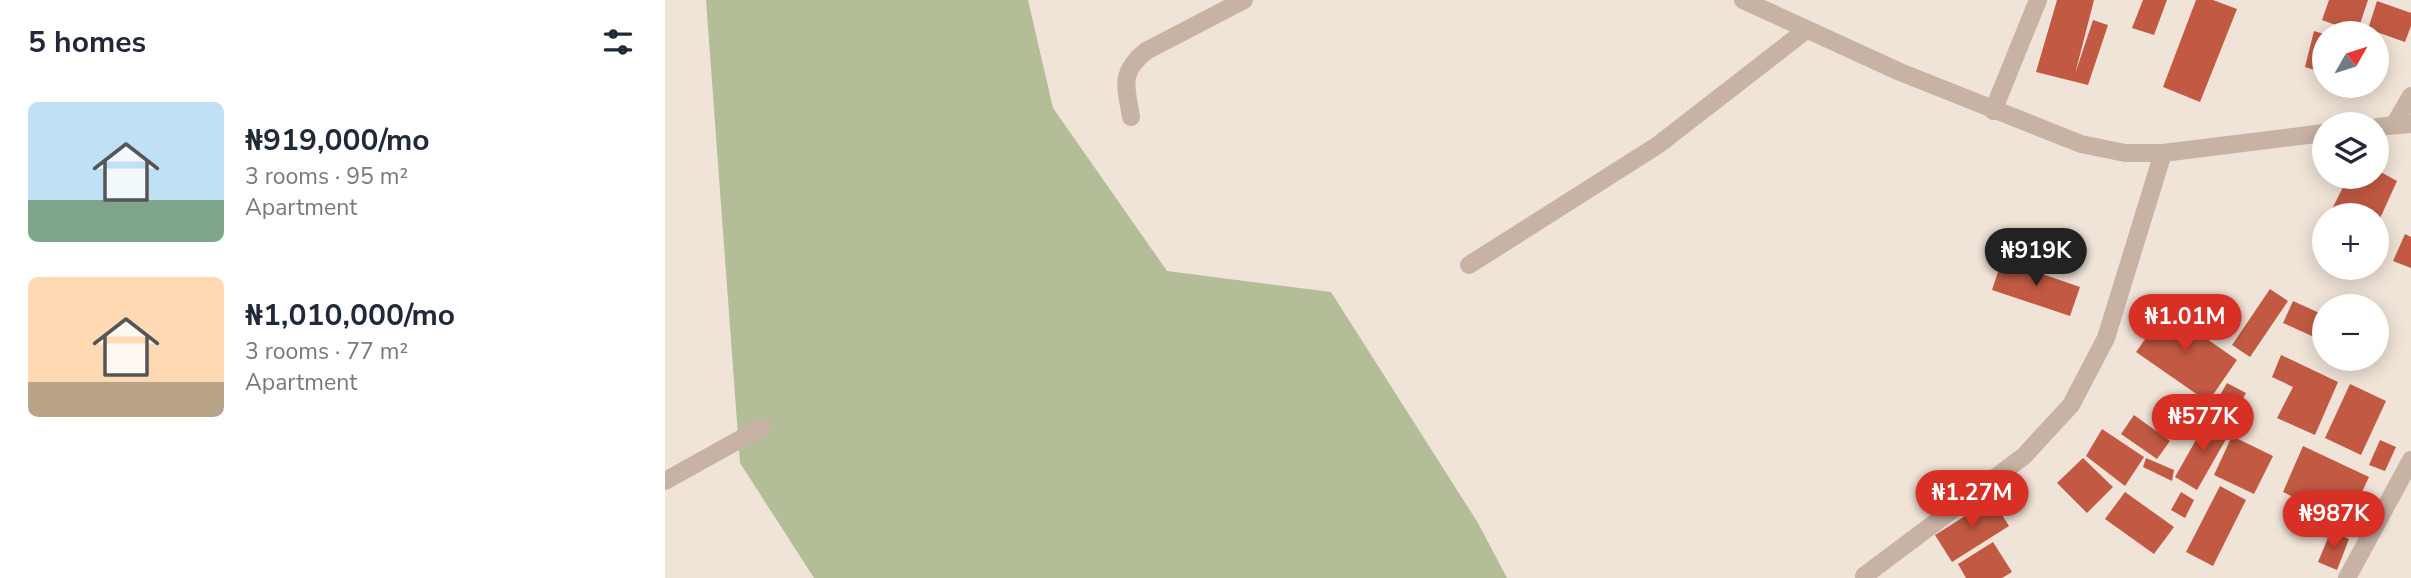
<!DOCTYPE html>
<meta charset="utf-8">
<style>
:root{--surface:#fff;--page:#f2f2f3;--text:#1f2937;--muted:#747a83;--accent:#d93025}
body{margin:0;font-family:"Nunito Sans",sans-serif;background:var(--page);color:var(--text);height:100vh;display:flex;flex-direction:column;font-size:26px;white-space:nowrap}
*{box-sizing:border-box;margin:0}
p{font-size:23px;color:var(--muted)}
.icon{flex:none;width:38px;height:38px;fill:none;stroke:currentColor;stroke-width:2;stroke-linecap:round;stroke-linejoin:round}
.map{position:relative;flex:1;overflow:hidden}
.details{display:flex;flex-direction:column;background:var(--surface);width:665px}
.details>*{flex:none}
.needle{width:46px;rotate:51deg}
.controls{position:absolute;left:1647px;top:21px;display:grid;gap:14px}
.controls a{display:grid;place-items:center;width:77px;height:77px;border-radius:50%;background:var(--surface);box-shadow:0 4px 18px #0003;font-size:35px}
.price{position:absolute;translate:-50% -60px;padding:0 16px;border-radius:24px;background:var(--accent);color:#fff;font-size:23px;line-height:46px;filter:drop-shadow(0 2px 4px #0008)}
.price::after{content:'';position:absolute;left:50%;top:42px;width:21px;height:16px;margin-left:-10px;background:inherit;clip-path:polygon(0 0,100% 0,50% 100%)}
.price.on{background:#222;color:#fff}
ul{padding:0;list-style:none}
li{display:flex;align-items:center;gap:21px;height:175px;padding:0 28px}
li span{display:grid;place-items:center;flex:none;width:196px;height:140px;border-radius:10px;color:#555}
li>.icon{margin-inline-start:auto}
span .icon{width:84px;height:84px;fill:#fffc;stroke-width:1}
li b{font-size:30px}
h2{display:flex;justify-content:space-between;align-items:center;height:84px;padding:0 28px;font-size:30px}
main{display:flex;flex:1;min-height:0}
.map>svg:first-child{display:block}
.green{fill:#b3be98}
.building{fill:#c25a43}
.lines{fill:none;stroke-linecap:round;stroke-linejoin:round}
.minor{stroke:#c7b2a4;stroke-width:18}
</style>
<main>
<section class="details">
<h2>5 homes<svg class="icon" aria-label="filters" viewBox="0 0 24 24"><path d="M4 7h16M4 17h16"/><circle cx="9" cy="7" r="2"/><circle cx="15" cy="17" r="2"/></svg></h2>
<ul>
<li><span style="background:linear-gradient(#bfe0f5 70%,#7fa58c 0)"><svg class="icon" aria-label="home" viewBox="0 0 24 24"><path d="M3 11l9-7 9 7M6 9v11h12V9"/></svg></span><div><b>₦919,000/mo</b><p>3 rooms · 95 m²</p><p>Apartment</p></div></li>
<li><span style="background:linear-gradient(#ffd9b3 75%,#b9a48a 0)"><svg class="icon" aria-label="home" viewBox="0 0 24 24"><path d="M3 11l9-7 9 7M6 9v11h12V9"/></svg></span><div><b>₦1,010,000/mo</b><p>3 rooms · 77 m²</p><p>Apartment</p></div></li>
</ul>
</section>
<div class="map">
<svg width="1746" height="578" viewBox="0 0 1746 578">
<rect width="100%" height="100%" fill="#f0e3d7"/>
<polygon class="green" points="41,0 363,0 388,108 502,271 666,292 813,523 842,578 149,578 75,463"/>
<g class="building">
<polygon points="1392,0 1429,0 1410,74 1428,20 1443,25 1423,85 1371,72"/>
<polygon points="1478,0 1502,0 1489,35 1467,28"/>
<polygon points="1531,0 1548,0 1572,9 1535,102 1498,87"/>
<polygon points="1664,0 1703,0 1692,33 1657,20"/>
<polygon points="1712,1 1746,13 1746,26 1740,42 1703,29"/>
<polygon points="1649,31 1659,34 1659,73 1640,67"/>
<polygon points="1712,170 1732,181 1712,225 1712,215 1664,215 1683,177 1712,177"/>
<polygon points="1740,234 1746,237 1746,268 1728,261"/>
<polygon points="1337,260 1415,287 1405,316 1327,290"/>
<polygon points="1605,289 1623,301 1585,357 1567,345"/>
<polygon points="1628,301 1659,315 1649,337 1618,323"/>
<polygon points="1495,306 1572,360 1543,402 1471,352 1483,335 1477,332"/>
<polygon points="1616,355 1673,382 1650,435 1612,418 1628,387 1607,377"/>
<polygon points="1562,383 1581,393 1567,418 1548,407"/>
<polygon points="1685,384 1721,401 1696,455 1660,438"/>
<polygon points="1469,415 1505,441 1492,459 1456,434"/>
<polygon points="1544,417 1565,432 1532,490 1510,477"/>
<polygon points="1437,429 1479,457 1460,486 1421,456"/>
<polygon points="1567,436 1608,456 1589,494 1549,475"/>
<polygon points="1715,440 1731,447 1720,471 1704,465"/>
<polygon points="1638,446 1704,477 1683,522 1618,492"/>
<polygon points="1418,458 1448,487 1422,513 1392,483"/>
<polygon points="1481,458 1509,470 1507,481 1478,467"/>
<polygon points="1555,486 1581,500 1548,566 1521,552"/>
<polygon points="1460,492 1509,527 1489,554 1440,519"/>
<polygon points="1516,492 1529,500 1520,518 1506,510"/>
<polygon points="1327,499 1344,526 1287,562 1270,535"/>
<polygon points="1666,531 1684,539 1672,570 1653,562"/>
<polygon points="1328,542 1347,572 1337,578 1301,578 1293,564"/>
</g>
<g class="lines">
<g class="minor">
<polyline points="1078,0 1235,72 1416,144 1460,153 1498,153 1659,133"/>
<polyline points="1328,111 1373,0"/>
<path d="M 466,117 C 461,86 454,73 481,51 L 579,0"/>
<polyline points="1729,125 1746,96"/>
<polyline points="1712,127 1746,124"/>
<polyline points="804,265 993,145 1140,31"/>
<polyline points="0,481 97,427"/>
<polyline points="1199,576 1359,456 1406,405 1441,338 1498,153"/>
<polyline points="1682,578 1746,460"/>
</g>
</g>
</svg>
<div class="controls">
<a><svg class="needle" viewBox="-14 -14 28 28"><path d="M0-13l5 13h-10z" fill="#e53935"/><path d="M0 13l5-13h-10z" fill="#747a83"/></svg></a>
<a><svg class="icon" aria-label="layers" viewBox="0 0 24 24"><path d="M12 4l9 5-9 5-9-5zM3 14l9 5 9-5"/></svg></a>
<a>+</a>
<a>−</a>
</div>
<b class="price on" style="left:1371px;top:288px">₦919K</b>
<b class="price" style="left:1520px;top:354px">₦1.01M</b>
<b class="price" style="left:1538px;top:454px">₦577K</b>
<b class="price" style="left:1307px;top:530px">₦1.27M</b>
<b class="price" style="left:1669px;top:551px">₦987K</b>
</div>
</main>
